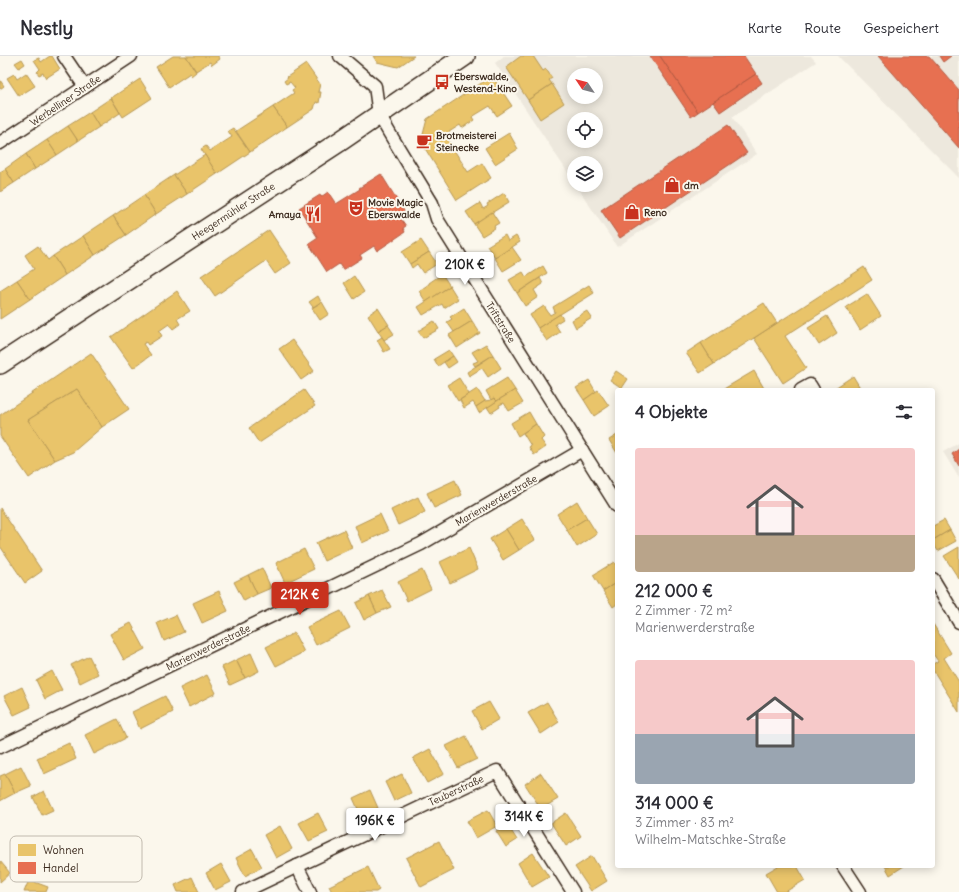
<!DOCTYPE html>
<html lang="de">
<meta charset="utf-8">
<style>
:root{--surface:#fff;--page:#f2f2f3;--text:#2b2b33;--muted:#7c7c81;--line:#e1e1e2;--accent:#c8321e}
body{margin:0;font-family:Delius,sans-serif;background:var(--page);color:var(--text);height:100vh;display:flex;flex-direction:column;font-size:15px;white-space:nowrap}
*{box-sizing:border-box;margin:0}
p{font-size:13px;color:var(--muted)}
.icon{flex:none;width:22px;height:22px;fill:none;stroke:currentColor;stroke-width:2;stroke-linecap:round;stroke-linejoin:round}
.map{position:relative;flex:1;overflow:hidden}
.sheet{position:absolute;left:615px;top:332px;width:320px;height:480px;display:flex;flex-direction:column;background:var(--surface);border-radius:4px;box-shadow:0 2px 10px #0003}
.sheet>*{flex:none}
.needle{width:26px;rotate:305deg}
.tools{position:absolute;left:567px;top:12px;display:grid;gap:8px}
.tools a{display:grid;place-items:center;width:36px;height:36px;border-radius:50%;background:var(--surface);box-shadow:0 2px 10px #0003;font-size:20px}
.price{position:absolute;translate:-50% -34px;padding:0 9px;border-radius:4px;background:#fff;color:#222;font-size:13px;line-height:26px;filter:drop-shadow(0 1px 2px #0008)}
.price::after{content:'';position:absolute;left:50%;top:24px;width:12px;height:9px;margin-left:-6px;background:inherit;clip-path:polygon(0 0,100% 0,50% 100%)}
.price.selected{background:var(--accent);color:#fff}
ul{padding:0;list-style:none}
li{display:grid;align-content:center;gap:8px;height:212px;padding:0 20px}
li span{display:grid;place-items:center;height:124px;border-radius:4px;color:#555}
li>.icon{margin-inline-start:auto}
span .icon{width:72px;height:72px;fill:#fffc;stroke-width:1}
li b{font-size:17px}
h2{display:flex;justify-content:space-between;align-items:center;height:48px;padding:0 20px;font-size:17px}
header{display:flex;align-items:center;gap:24px;box-sizing:border-box;height:56px;padding:0 20px;background:var(--surface);border-bottom:1px solid var(--line)}
header strong{font-size:19px}
nav{display:flex;gap:22px;margin-inline-start:auto;font-size:14px}
.map>svg:first-child{display:block}
.built{fill:#ede8dd;fill-rule:evenodd}
.homes{fill:#e9c46a;stroke:#b59653}
.shops{fill:#e76f51;stroke:#b35a42}
.lines{fill:none;stroke-linecap:round;stroke-linejoin:round}
.minor-casing{stroke:#3b2a1e;stroke-width:15}
.primary-casing{stroke:#3b2a1e;stroke-width:22}
.minor{stroke:#fbf7ec;stroke-width:12}
.primary{stroke:#fbf7ec;stroke-width:19}
.labels{text-anchor:middle;stroke-width:4;stroke-linejoin:round;paint-order:stroke}
.poi-label{font-size:10px;font-weight:bold;fill:#3b2a1e;stroke:#fbf7ec;text-anchor:start}
.street-label{font-size:10px;fill:#3b2a1e;stroke:#fbf7ec}
.key{fill:#fbf7ec;stroke:#c1baae;stroke-width:1}
.key-label{font-size:11px;fill:#3b2a1e}
</style>
<header>
<strong>Nestly</strong>
<nav><a>Karte</a><a>Route</a><a>Gespeichert</a></nav>
</header>
<div class="map">
<svg width="959" height="836" viewBox="0 0 959 836">
<rect width="100%" height="100%" fill="#fbf7ec"/>
<filter id="ink" filterUnits="userSpaceOnUse"><feTurbulence type="fractalNoise" baseFrequency=".025" numOctaves="2"/><feDisplacementMap in="SourceGraphic" scale="8" xChannelSelector="R" yChannelSelector="G"/><feConvolveMatrix kernelMatrix="1 2 1 2 8 2 1 2 1" color-interpolation-filters="sRGB"/></filter>
<g filter="url(#ink)">
<g class="built">
<path d="M 504,0 L 811,0 L 816,6 L 732,61 L 757,98 L 617,191 L 576,129 L 596,129 L 596,107 L 574,107 L 574,126 L 495,7 ZM 574,19 L 596,19 L 596,41 L 574,41 ZM 574,63 L 596,63 L 596,85 L 574,85 Z"/>
<polygon points="838,0 959,0 959,122"/>
<polygon points="959,387 959,422 943,396"/>
</g>
<g class="homes">
<polygon points="50,0 52,0 60,13 46,22 43,17 39,19 37,16 40,13 34,4 39,2 41,6"/>
<polygon points="173,0 186,0 196,16 191,20 190,17 169,31 156,11"/>
<polygon points="186,0 218,0 220,3 212,9 210,6 196,15"/>
<polygon points="373,0 414,0 398,11 377,6"/>
<polygon points="521,0 533,0 543,15 546,13 552,22 549,24 552,28 528,44 506,11"/>
<polygon points="22,3 25,8 19,12 15,7"/>
<polygon points="306,8 320,28 318,36 321,36 319,47 316,46 314,53 287,71 273,51 294,37 292,34 295,32 290,26 286,28 284,25 288,22 287,21"/>
<polygon points="26,17 35,30 19,40 7,22 14,18 17,23"/>
<polygon points="492,20 512,50 497,60 490,50 472,61 474,64 462,72 460,69 449,76 447,83 468,116 482,107 491,122 457,144 421,86 427,63"/>
<polygon points="140,23 152,42 123,61 111,42"/>
<polygon points="0,24 4,30 0,33"/>
<polygon points="552,28 564,47 540,63 528,44"/>
<polygon points="111,42 120,57 99,71 90,56"/>
<polygon points="273,51 287,71 250,96 236,75"/>
<polygon points="90,56 99,71 78,85 68,70"/>
<polygon points="68,70 78,85 57,99 47,84"/>
<polygon points="233,72 250,96 217,118 201,93 206,90 210,95 232,81 228,75"/>
<polygon points="509,77 518,93 495,108 485,92"/>
<polygon points="47,84 57,99 35,113 26,98"/>
<polygon points="26,98 35,113 14,127 5,113"/>
<polygon points="205,99 217,118 187,138 174,119"/>
<polygon points="5,113 14,127 0,136 0,116"/>
<polygon points="174,119 187,138 156,158 144,139"/>
<polygon points="504,137 509,146 474,168 466,156 480,147 483,153 488,150 487,148"/>
<polygon points="144,139 156,158 126,179 113,160"/>
<polygon points="492,156 499,167 494,170 495,172 482,180 474,168"/>
<polygon points="113,160 126,179 95,199 83,180"/>
<polygon points="269,174 291,207 275,218 266,205 215,240 201,220"/>
<polygon points="505,179 508,185 516,180 520,186 495,202 487,190"/>
<polygon points="83,180 95,199 65,219 53,200"/>
<polygon points="421,184 429,196 410,208 402,196"/>
<polygon points="38,190 48,204 53,200 65,219 30,243 17,224 34,213 25,199"/>
<polygon points="512,191 521,204 503,215 495,202"/>
<polygon points="429,196 437,208 423,217 417,208 412,212 410,208"/>
<polygon points="543,210 547,217 517,237 509,224 523,216 526,221"/>
<polygon points="864,211 872,224 785,280 806,312 783,327 754,282"/>
<polygon points="442,218 450,230 426,246 419,235 429,228 429,227"/>
<polygon points="354,220 364,236 354,243 344,227"/>
<polygon points="540,222 543,228 534,234 538,241 525,250 517,237"/>
<polygon points="17,224 30,243 0,263 0,235"/>
<polygon points="589,229 594,237 538,272 530,259 544,250 550,259 555,256 553,251"/>
<polygon points="450,230 458,243 444,252 442,248 423,259 418,251"/>
<polygon points="177,235 190,255 177,263 180,268 173,273 169,268 159,275 162,280 148,289 146,286 143,288 151,299 133,312 111,281"/>
<polygon points="867,238 881,260 860,274 846,251"/>
<polygon points="318,240 321,246 313,251 309,246"/>
<polygon points="322,246 329,258 320,264 312,252"/>
<polygon points="764,247 777,267 714,308 701,287"/>
<polygon points="378,252 389,269 378,275 368,259"/>
<polygon points="464,252 472,265 454,276 447,266 452,263 450,261"/>
<polygon points="587,255 592,262 576,272 572,264"/>
<polygon points="560,258 563,263 555,268 560,276 547,285 538,272"/>
<polygon points="827,260 837,277 819,289 808,272"/>
<polygon points="434,265 439,273 423,282 418,275"/>
<polygon points="472,265 480,277 457,292 449,279"/>
<polygon points="388,269 394,278 384,284 378,275"/>
<polygon points="382,281 390,293 384,296 377,284"/>
<polygon points="292,284 314,315 301,324 279,293"/>
<polygon points="701,287 714,308 700,317 686,297"/>
<polygon points="486,288 493,299 475,310 473,307 478,305 472,296"/>
<polygon points="449,294 453,300 438,310 434,303"/>
<polygon points="91,297 129,353 102,371 77,333 28,364 55,404 29,422 0,380 0,359"/>
<polygon points="493,299 501,312 488,321 482,312 469,320 467,316"/>
<polygon points="453,300 457,306 448,312 444,306"/>
<polygon points="616,315 628,323 622,332 610,324"/>
<polygon points="754,315 765,334 722,334"/>
<polygon points="853,320 859,330 852,334 837,334 835,332"/>
<polygon points="459,322 469,338 458,345 448,329"/>
<polygon points="507,322 515,334 497,345 494,342 491,344 486,335"/>
<polygon points="589,324 596,336 584,344 576,332"/>
<polygon points="859,330 862,334 852,334"/>
<polygon points="77,333 102,371 73,396 55,404 28,364"/>
<polygon points="477,333 485,345 476,351 473,346 464,352 460,344"/>
<polygon points="304,334 315,350 259,387 249,372"/>
<polygon points="515,334 523,347 509,355 504,347 499,349 500,351 491,357 487,351"/>
<polygon points="598,334 609,350 594,360 584,344"/>
<polygon points="494,342 497,345 479,357 476,351 485,345 491,344"/>
<polygon points="529,356 536,368 518,380 511,367"/>
<polygon points="536,368 544,381 541,384 546,391 534,399 529,391 531,390 523,377"/>
<polygon points="617,379 617,397 609,384"/>
<polygon points="455,424 462,439 434,452 427,437"/>
<polygon points="418,441 425,456 398,469 391,454"/>
<polygon points="577,445 587,462 567,474 557,458"/>
<polygon points="0,452 42,515 25,527 0,490"/>
<polygon points="380,458 388,475 362,487 355,470"/>
<polygon points="587,462 597,478 577,491 567,474"/>
<polygon points="522,463 535,484 519,494 506,473"/>
<polygon points="944,464 950,474 933,484 933,470"/>
<polygon points="506,473 519,494 503,504 490,483"/>
<polygon points="344,474 352,492 324,505 316,487"/>
<polygon points="950,474 956,485 938,495 933,487 933,484"/>
<polygon points="959,491 959,523 944,500"/>
<polygon points="469,492 478,513 450,527 440,506"/>
<polygon points="304,493 314,513 285,527 276,507"/>
<polygon points="614,506 617,510 617,526 603,535 593,519"/>
<polygon points="262,512 271,532 257,538 248,519"/>
<polygon points="422,514 431,533 407,545 398,526"/>
<polygon points="248,519 257,538 244,545 234,526"/>
<polygon points="617,526 617,548 613,551 603,535"/>
<polygon points="382,534 391,551 377,557 369,540"/>
<polygon points="219,535 228,555 202,567 193,547"/>
<polygon points="369,540 377,557 364,564 356,547"/>
<polygon points="341,555 350,572 316,589 307,571"/>
<polygon points="176,559 184,576 164,585 157,567"/>
<polygon points="131,567 145,593 124,604 110,578"/>
<polygon points="933,568 951,597 944,602 959,626 959,656 933,614 933,608 938,605 933,598"/>
<polygon points="294,577 304,596 276,610 266,591"/>
<polygon points="251,597 259,615 245,622 236,604"/>
<polygon points="89,600 98,618 80,627 71,609"/>
<polygon points="236,604 245,622 230,629 222,611"/>
<polygon points="52,615 62,634 45,643 36,624"/>
<polygon points="207,619 216,637 189,651 180,632"/>
<polygon points="22,631 31,651 14,659 4,640"/>
<polygon points="165,640 173,656 140,673 132,656"/>
<polygon points="489,646 499,663 482,673 472,655"/>
<polygon points="547,646 559,666 541,678 528,657"/>
<polygon points="117,663 126,682 94,698 85,679"/>
<polygon points="466,680 477,703 458,712 446,690"/>
<polygon points="69,687 76,703 44,718 37,702"/>
<polygon points="430,693 444,718 427,727 413,702"/>
<polygon points="21,710 31,730 15,737 5,718"/>
<polygon points="541,717 558,743 541,753 525,728"/>
<polygon points="5,718 15,737 0,745 0,720"/>
<polygon points="402,718 411,737 394,745 385,726"/>
<polygon points="370,734 378,752 361,760 353,742"/>
<polygon points="44,735 53,754 42,759 33,741"/>
<polygon points="488,754 497,770 476,782 467,765"/>
<polygon points="318,757 328,776 309,785 299,767"/>
<polygon points="566,757 581,780 566,790 551,767"/>
<polygon points="507,768 517,784 506,791 496,775"/>
<polygon points="280,770 292,793 276,802 264,779"/>
<polygon points="439,785 454,814 421,831 406,802"/>
<polygon points="252,793 262,811 245,820 236,802"/>
<polygon points="533,797 549,821 532,831 518,807"/>
<polygon points="592,800 607,825 591,835 575,811"/>
<polygon points="0,805 10,817 0,826"/>
<polygon points="221,808 231,826 215,834 206,817"/>
<polygon points="778,810 797,810 805,824 785,836 777,836 766,817"/>
<polygon points="885,810 904,810 890,819"/>
<polygon points="368,811 379,834 376,836 332,836 329,830"/>
<polygon points="192,821 199,836 178,836 175,829"/>
<polygon points="29,824 48,831 46,836 24,836"/>
</g>
<g class="shops">
<polygon points="650,0 660,0 698,56 691,61"/>
<polygon points="660,0 744,0 756,18 698,56"/>
<polygon points="878,0 929,0 959,34 959,92"/>
<polygon points="939,0 951,0 943,6"/>
<polygon points="756,18 762,27 720,56 713,46"/>
<polygon points="728,69 747,97 620,182 601,154"/>
<polygon points="381,118 407,160 401,163 406,170 403,172 405,176 377,195 374,190 360,199 362,202 343,214 339,208 327,216 309,188 318,182 299,152 320,139 321,141 328,136 336,148 360,133 359,132"/>
<polygon points="959,393 959,410 952,398"/>
</g>
<g class="lines">
<defs>
<g id="minor">
<polyline points="64,0 85,31"/>
<polyline points="340,0 375,30 379,59 390,78 432,147 437,163 617,450"/>
<polyline points="0,87 131,0"/>
<polyline points="801,334 810,329 813,334"/>
<polyline points="933,523 959,566"/>
<polyline points="0,691 421,488 582,394"/>
<polyline points="297,810 310,836"/>
<polyline points="843,810 860,836"/>
<polyline points="243,836 497,715 573,836"/>
</g>
<polyline id="primary" points="0,308 342,84 465,0"/>
</defs>
<use href="#minor" class="minor-casing"/>
<use href="#primary" class="primary-casing"/>
<use href="#minor" class="minor"/>
<use href="#primary" class="primary"/>
</g>
</g>
<defs>
<symbol id="bus-bare" viewBox="-9 -9 18 18"><path d="M-5-6H5V4H4V6H2V4H-2V6H-4V4H-5ZM-3.5-4V0h7V-4ZM-3.5 1.2v1.5H-2V1.2ZM2 1.2v1.5H3.5V1.2Z" fill="#c8321e" stroke="#fbf7ec" stroke-width="2.5" paint-order="stroke"/></symbol>
<symbol id="cafe-bare" viewBox="-9 -9 18 18"><path d="M-5.5-4.5H6V0H3Q3 3.5 0 3.5H-2.5Q-5.5 3.5-5.5 0ZM3-3.2v2h1.7v-2ZM-6 4.5H4V6H-6Z" fill="#c8321e" stroke="#fbf7ec" stroke-width="2.5" paint-order="stroke"/></symbol>
<symbol id="shop-bare" viewBox="-9 -9 18 18"><path d="M-5-2.5h2.3a2.7 3.5 0 0 1 5.4 0H5L5.5 6h-11ZM-1.5-2.5h3a1.5 2.3 0 0 0-3 0Z" fill="#c8321e" stroke="#fbf7ec" stroke-width="2.5" paint-order="stroke"/></symbol>
<symbol id="theatre-bare" viewBox="-9 -9 18 18"><path d="M-5-5.5Q0-4 5-5.5V0Q5 5 0 6Q-5 5-5 0ZM-3.3-2.5H-1v1.5H-3.3ZM1-2.5H3.3v1.5H1ZM-2.8 1Q0 5.5 2.8 1Z" fill="#c8321e" stroke="#fbf7ec" stroke-width="2.5" paint-order="stroke"/></symbol>
<symbol id="restaurant-bare" viewBox="-9 -9 18 18"><path d="M-5-6h1v4h1v-4h1v4h1v-4h1v5L-1.5 .5V6h-2V.5L-5-1ZM5-6V6H3V1.5H1.5Q1.5-4 5-6Z" fill="#c8321e" stroke="#fbf7ec" stroke-width="2.5" paint-order="stroke"/></symbol>
</defs>
<g fill-rule="evenodd">
<use href="#bus-bare" x="431" y="15" width="22" height="22"/>
<use href="#cafe-bare" x="413" y="74" width="22" height="22"/>
<use href="#shop-bare" x="661" y="118" width="22" height="22"/>
<use href="#theatre-bare" x="345" y="141" width="22" height="22"/>
<use href="#shop-bare" x="621" y="145" width="22" height="22"/>
<use href="#restaurant-bare" x="302" y="147" width="22" height="22"/>
</g>
<g class="labels">
<g class="poi-label">
<text x="454" y="24">Eberswalde,<tspan x="454" dy="12">Westend-Kino</tspan></text>
<text x="436" y="83">Brotmeisterei<tspan x="436" dy="12">Steinecke</tspan></text>
<text x="684" y="133">dm</text>
<text x="368" y="150">Movie Magic<tspan x="368" dy="12">Eberswalde</tspan></text>
<text x="644" y="160">Reno</text>
<text x="301" y="162" text-anchor="end">Amaya</text>
</g>
<g class="street-label">
<text transform="translate(65 44) rotate(-34)" y="4">Werbelliner Straße</text>
<text transform="translate(233 155) rotate(-33)" y="4">Heegermühler Straße</text>
<text transform="translate(501 266) rotate(58)" y="4">Triftstraße</text>
<text transform="translate(496 444) rotate(-30)" y="4">Marienwerderstraße</text>
<text transform="translate(208 591) rotate(-26)" y="4">Marienwerderstraße</text>
<text transform="translate(456 734) rotate(-25)" y="4">Teuberstraße</text>
</g>
</g>
<rect x="10" y="780" width="132" height="46" rx="6" class="key"/>
<rect x="18" y="788" width="18" height="12" fill="#e9c46a"/>
<rect x="18" y="806" width="18" height="12" fill="#e76f51"/>
<g class="key-label">
<text x="43" y="798">Wohnen</text>
<text x="43" y="816">Handel</text>
</g>
</svg>
<div class="tools">
<a><svg class="needle" viewBox="-14 -14 28 28"><path d="M0-13l5 13h-10z" fill="#e53935"/><path d="M0 13l5-13h-10z" fill="#7c7c81"/></svg></a>
<a><svg class="icon" aria-label="locate" viewBox="0 0 24 24"><circle cx="12" cy="12" r="6"/><path d="M12 2v4M12 18v4M2 12h4M18 12h4"/></svg></a>
<a><svg class="icon" aria-label="layers" viewBox="0 0 24 24"><path d="M12 4l9 5-9 5-9-5zM3 14l9 5 9-5"/></svg></a>
</div>
<b class="price" style="left:465px;top:230px">210K €</b>
<b class="price selected" style="left:300px;top:560px">212K €</b>
<b class="price" style="left:524px;top:782px">314K €</b>
<b class="price" style="left:375px;top:786px">196K €</b>
<section class="sheet">
<h2>4 Objekte<svg class="icon" aria-label="filters" viewBox="0 0 24 24"><path d="M4 7h16M4 17h16"/><circle cx="9" cy="7" r="2"/><circle cx="15" cy="17" r="2"/></svg></h2>
<ul>
<li><span style="background:linear-gradient(#f6c9c9 70%,#b9a48a 0)"><svg class="icon" aria-label="home" viewBox="0 0 24 24"><path d="M3 11l9-7 9 7M6 9v11h12V9"/></svg></span><div><b>212 000 €</b><p>2 Zimmer · 72 m²</p><p>Marienwerderstraße</p></div></li>
<li><span style="background:linear-gradient(#f6c9c9 60%,#9aa5b1 0)"><svg class="icon" aria-label="home" viewBox="0 0 24 24"><path d="M3 11l9-7 9 7M6 9v11h12V9"/></svg></span><div><b>314 000 €</b><p>3 Zimmer · 83 m²</p><p>Wilhelm-Matschke-Straße</p></div></li>
</ul>
</section>
</div>
